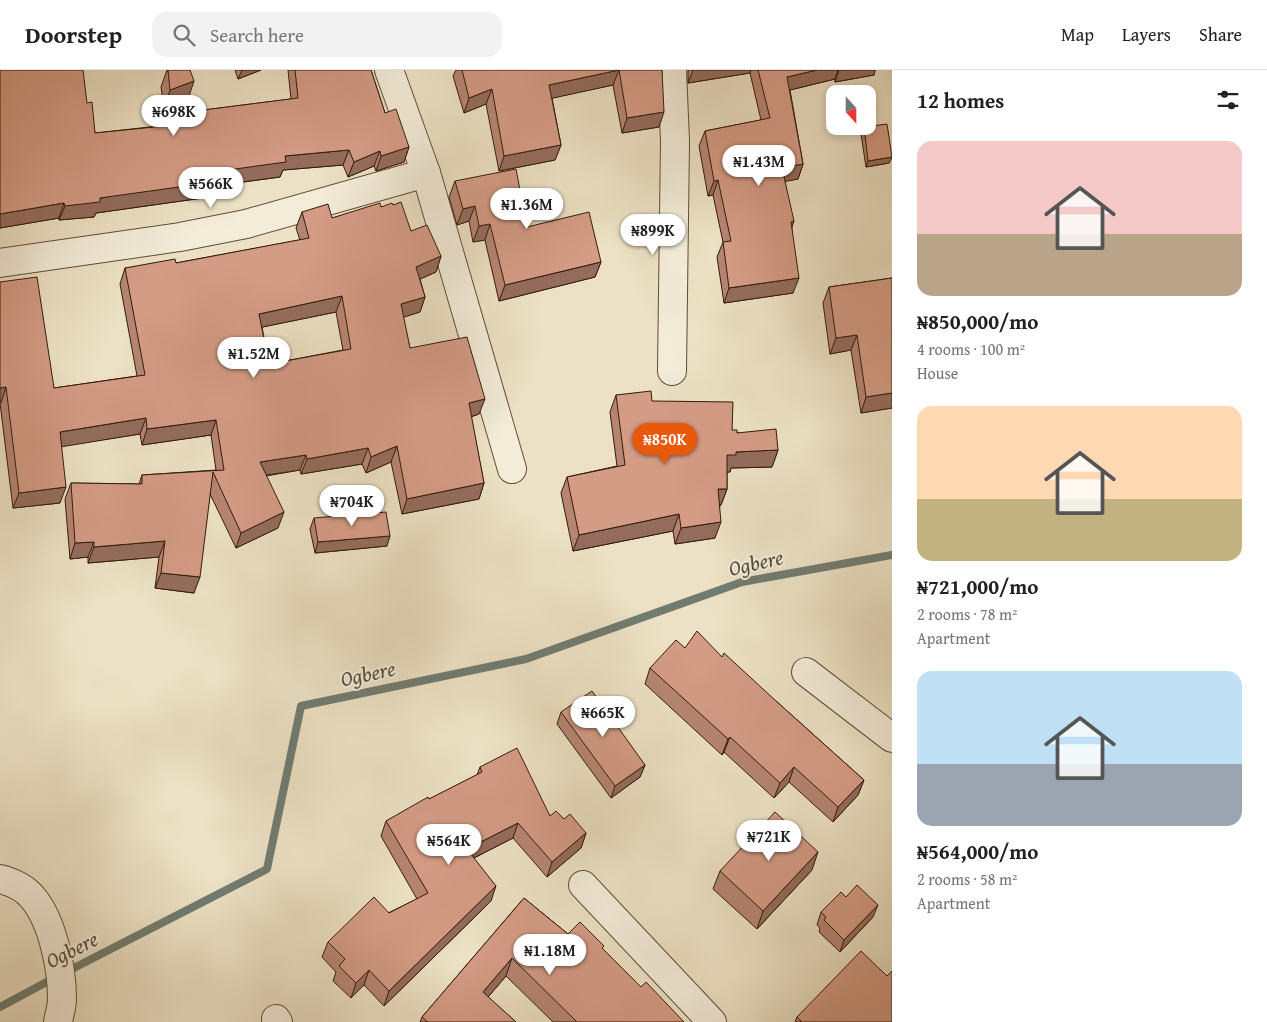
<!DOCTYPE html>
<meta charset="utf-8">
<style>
:root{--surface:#fff;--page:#f2f2f2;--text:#202124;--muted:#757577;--line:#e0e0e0;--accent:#ea580c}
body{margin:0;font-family:"Gentium Book Plus",serif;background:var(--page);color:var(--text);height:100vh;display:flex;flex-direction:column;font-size:19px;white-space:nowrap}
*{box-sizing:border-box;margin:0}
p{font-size:16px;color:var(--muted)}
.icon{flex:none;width:28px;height:28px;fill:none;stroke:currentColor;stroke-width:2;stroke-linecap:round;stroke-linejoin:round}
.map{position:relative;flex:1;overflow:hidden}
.side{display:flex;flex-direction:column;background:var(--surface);width:375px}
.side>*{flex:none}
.needle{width:32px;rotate:159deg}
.tools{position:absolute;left:826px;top:15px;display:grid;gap:10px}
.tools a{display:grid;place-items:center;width:50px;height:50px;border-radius:10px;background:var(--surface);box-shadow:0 2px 8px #0003;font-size:25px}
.price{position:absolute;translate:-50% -42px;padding:0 11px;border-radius:18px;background:#fff;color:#222;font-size:16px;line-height:32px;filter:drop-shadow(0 1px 2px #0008)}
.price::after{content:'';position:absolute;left:50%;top:30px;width:15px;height:11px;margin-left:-8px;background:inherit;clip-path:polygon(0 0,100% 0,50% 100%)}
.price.active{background:var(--accent);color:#fff}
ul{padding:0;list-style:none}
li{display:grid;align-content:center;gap:10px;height:265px;padding:0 25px}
li span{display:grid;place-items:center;height:155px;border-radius:15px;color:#555}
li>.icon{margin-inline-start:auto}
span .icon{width:90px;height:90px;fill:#fffc;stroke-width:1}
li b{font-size:21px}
h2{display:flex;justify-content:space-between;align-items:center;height:60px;padding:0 25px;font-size:21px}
header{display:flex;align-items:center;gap:30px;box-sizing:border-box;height:70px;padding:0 25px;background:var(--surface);border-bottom:1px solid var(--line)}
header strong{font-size:24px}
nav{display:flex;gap:28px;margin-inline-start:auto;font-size:18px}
.search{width:350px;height:45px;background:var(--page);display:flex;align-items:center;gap:12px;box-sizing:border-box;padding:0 18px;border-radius:15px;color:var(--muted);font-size:19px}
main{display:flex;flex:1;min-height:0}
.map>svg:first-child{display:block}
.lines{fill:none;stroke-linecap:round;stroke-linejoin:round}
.stream{stroke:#717c71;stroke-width:8}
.street-casing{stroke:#624c38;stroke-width:30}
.street{stroke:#f3ecd9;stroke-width:28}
.wall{fill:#b68572;stroke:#341b0a;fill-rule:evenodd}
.shaded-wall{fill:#946c5d;stroke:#341b0a}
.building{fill:#d49b85;stroke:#341b0a;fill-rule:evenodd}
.labels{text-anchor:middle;stroke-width:4;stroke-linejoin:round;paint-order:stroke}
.water-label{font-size:21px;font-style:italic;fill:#524c3d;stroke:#f3ecd9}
</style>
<header>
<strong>Doorstep</strong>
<div class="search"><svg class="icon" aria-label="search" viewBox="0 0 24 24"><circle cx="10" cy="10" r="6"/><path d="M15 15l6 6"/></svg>Search here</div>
<nav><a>Map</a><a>Layers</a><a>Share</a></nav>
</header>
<main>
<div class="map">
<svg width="892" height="952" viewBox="0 0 892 952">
<rect width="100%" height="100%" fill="#ece1c4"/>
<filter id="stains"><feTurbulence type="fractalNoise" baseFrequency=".004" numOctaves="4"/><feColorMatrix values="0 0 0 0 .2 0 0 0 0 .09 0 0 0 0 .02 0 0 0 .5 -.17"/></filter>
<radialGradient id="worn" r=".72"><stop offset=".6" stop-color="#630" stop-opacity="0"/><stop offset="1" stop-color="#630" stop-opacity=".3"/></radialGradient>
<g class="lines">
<g class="stream">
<polyline points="66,902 267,799 301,636 526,589 742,512 892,485"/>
<polyline points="0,937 56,907"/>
</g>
<defs>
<g id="street">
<polyline points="389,0 426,103 512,399"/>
<polyline points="672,0 675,71 672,301"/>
<polyline points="0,193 180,167 246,154 426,103"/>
<polyline points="806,602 892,668"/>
<path d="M 0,809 C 12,812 25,818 33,828 C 53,852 62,899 62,929 C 62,937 59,945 58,952"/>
<polyline points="583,815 712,952"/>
<polyline points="276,949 278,952"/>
</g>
</defs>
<use href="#street" class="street-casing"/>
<use href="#street" class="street"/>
</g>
<g class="wall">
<polygon points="0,0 87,33 95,63 168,55 172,44 291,29 288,0 371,0 385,43 409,77 404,92 376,101 374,96 348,107 343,95 283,100 280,107 228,114 224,125 96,143 94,147 59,150 59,148 0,158"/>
<polygon points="167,0 188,29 164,38 161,17"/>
<polygon points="235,0 261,0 238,9"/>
<polygon points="456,0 662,0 659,57 622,63 613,15 552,28 561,75 555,90 499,101 486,34 464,43 453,6"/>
<polygon points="688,0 875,0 874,5 835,12 835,9 790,20 803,94 798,109 785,111 792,159 793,223 724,233 717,187 723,172 713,125 708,126 699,76 705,61 761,50 750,3 688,13"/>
<polygon points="864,57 892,87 889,93 866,97 861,64"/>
<polygon points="455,111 527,157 601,192 595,207 499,231 485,170 473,172 469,151 457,155 449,127"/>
<path d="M 393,135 L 411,161 L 441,186 L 436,202 L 420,209 L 425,227 L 420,242 L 403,247 L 410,278 L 479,344 L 471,347 L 484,413 L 479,429 L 402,444 L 391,392 L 366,403 L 362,394 L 301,404 L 300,400 L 266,406 L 278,458 L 236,478 L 210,424 L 194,523 L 155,518 L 159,487 L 88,493 L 88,487 L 70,489 L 65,429 L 71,413 L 139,414 L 142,405 L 216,400 L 211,365 L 142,375 L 140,364 L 61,376 L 60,433 L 13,438 L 0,333 L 0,212 L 54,318 L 137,306 L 120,214 L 125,198 L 176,193 L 300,170 L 296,158 L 302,142 L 332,148 L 381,137 ZM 336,242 L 343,280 L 269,294 L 262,257 Z"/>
<polygon points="892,208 892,338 861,343 851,280 830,284 823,233 829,217"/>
<polygon points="616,325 652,331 732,360 778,380 772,397 731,398 730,402 727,402 727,419 721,435 720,435 715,468 675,474 673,461 573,481 561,423 567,407 617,396 610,342"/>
<polygon points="314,448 387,476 315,483 310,459"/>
<polygon points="685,578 722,587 776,631 864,710 858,725 833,752 789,712 774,728 724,682 722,685 645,614 650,598"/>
<polygon points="561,642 645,695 640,707 611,728 557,654"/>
<polygon points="480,697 550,746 564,749 586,763 581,778 547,807 513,768 474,788 491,831 384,936 364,915 351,928 333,911 336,902 322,887 328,872 417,829 381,766 386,751 477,705"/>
<polygon points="812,800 757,859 713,819 720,801"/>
<polygon points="846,827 873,847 840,882 819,862 820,858 817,855 821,842"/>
<polygon points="524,828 568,864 603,879 641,917 684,952 553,952 506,906 488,927 516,952 420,952 422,947"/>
<polygon points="887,906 892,952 795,952 797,947"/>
</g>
<g class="shaded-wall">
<polygon points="242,0 261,0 238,9"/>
<polygon points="619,0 613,15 544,30 549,15"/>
<polygon points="693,0 751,0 750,3 688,13"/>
<polygon points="817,0 838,0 835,9 782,22 787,7"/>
<polygon points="839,0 875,0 874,5 835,12"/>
<polygon points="194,11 188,29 164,38 170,20"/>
<polygon points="492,19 486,34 464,43 469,28"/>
<polygon points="664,42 659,57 622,63 627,48"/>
<polygon points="561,75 555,90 499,101 504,86"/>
<polygon points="409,77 404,92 376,101 381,86"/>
<polygon points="349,80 343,95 283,100 280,107 228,114 224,125 96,143 94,147 59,150 65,136 228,100 285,86"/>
<polygon points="380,81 374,96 348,107 354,92"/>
<polygon points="892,87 889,93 866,97 868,91"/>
<polygon points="803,94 798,109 777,113 782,98"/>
<polygon points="718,110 713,125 708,126 714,111"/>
<polygon points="64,133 59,148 0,158 0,144"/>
<polygon points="475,136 469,151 457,155 463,139"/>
<polygon points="794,151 789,166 791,152"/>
<polygon points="490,154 485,170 473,172 479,156"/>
<polygon points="441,186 436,202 411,213 416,197"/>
<polygon points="601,192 595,207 499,231 505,215"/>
<polygon points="799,208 793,223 724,233 729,218"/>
<polygon points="342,226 336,242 253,259 259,244"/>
<polygon points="425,227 420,242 395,250 401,234"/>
<polygon points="857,265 851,280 830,284 836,268"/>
<polygon points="6,317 1,333 0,333 0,318"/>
<polygon points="892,323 892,338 861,343 866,327"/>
<polygon points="485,329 479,344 463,349 469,333"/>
<polygon points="146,348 140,364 54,378 60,362"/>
<polygon points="216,350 211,365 142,375 147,359"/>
<polygon points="397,376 391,392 366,403 371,387"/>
<polygon points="368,378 362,394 301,404 307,389"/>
<polygon points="778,380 772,397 731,398 730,402 722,402 727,385 736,382"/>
<polygon points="306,385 300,400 254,407 260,392"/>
<polygon points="484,413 479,429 402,444 407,429"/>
<polygon points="66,417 60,433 13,438 19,423"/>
<polygon points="718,419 727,419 721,435 712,435"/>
<polygon points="284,442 278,458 236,478 241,463"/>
<polygon points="679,444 673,461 573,481 579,465"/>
<polygon points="721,452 715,468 675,474 681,458"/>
<polygon points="390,466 387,476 315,483 318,472"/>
<polygon points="165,471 159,487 88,493 94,477"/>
<polygon points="94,472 88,487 70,489 75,473"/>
<polygon points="161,503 200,507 194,523 155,518"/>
<polygon points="730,667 724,682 722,685 728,669"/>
<polygon points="645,695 640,707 611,728 615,716"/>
<polygon points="794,697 789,712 774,728 780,713"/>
<polygon points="864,710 858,725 833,752 838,737"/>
<polygon points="518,753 513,768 462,794 467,779"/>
<polygon points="586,763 581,778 547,807 552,792"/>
<polygon points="818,782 812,800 757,859 763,841"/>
<polygon points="496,816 491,831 384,936 389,921"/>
<polygon points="878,835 873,847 840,882 844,870"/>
<polygon points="512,888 506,906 477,940 483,922"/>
<polygon points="369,900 364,915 351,928 356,913"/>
</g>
<g class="building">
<polygon points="0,0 83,0 87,33 92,32 95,63 174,55 172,44 298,28 295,0 371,0 385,43 396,39 409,77 381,86 380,81 354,92 349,80 285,86 286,92 228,100 229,110 100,128 100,132 65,136 64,133 0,144"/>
<polygon points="168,0 190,0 194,11 170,20"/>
<polygon points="462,0 662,0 664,42 627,48 619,0 549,15 561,75 504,86 492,19 469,28"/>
<polygon points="758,0 817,0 787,7 803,94 782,98 794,151 791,152 799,208 729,218 723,172 731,171 718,110 714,111 705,61 770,48"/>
<polygon points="887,54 892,87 868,91 864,57"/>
<polygon points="516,99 527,157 589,142 601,192 505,215 490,154 479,156 475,136 463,139 455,111"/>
<path d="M 401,132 L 411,161 L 427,155 L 441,186 L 416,197 L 425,227 L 401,234 L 410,278 L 467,267 L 485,329 L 469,333 L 484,413 L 407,429 L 397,376 L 371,387 L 368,378 L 307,389 L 306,385 L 260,392 L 284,442 L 241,463 L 213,402 L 200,507 L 161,503 L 165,471 L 94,477 L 94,472 L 75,473 L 71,413 L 142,414 L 142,405 L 224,400 L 216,350 L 147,359 L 146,348 L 60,362 L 66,417 L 19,423 L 6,317 L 0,318 L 0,212 L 37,207 L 54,318 L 145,305 L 125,198 L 175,189 L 176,193 L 309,168 L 302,142 L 328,134 L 332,148 L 380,133 L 381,137 L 392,133 L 393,135 ZM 342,226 L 351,279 L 269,294 L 259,244 Z"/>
<polygon points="892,208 892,323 866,327 857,265 836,268 829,217"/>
<polygon points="651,321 652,331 733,332 732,360 737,360 737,363 776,359 778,380 736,382 736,385 727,385 727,419 718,419 721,452 681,458 679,444 579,465 567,407 625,395 616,325"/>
<polygon points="386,442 390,466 318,472 314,448"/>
<polygon points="697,561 722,587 724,583 776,631 864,710 838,737 794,697 780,713 730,667 728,669 650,598 676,570 685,578"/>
<polygon points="592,621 645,695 615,716 561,642"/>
<polygon points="517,678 550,746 556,741 564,749 570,744 586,763 552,792 518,753 467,779 496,816 389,921 369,900 356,913 339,896 345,889 328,872 374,827 389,843 428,823 386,751 428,727 429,729 482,702 480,697"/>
<polygon points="775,742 818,782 763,841 720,801"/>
<polygon points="857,815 878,835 844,870 824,850 826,847 821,842 841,822 846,827"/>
<polygon points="524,828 568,864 580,852 604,876 602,878 641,917 646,912 684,952 577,952 512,888 483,922 516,952 428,952 422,947"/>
<polygon points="861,881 887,906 892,901 892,952 802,952 797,947"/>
</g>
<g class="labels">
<g class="water-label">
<text transform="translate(756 493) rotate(-13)" y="7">Ogbere</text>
<text transform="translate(368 604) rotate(-12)" y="7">Ogbere</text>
<text transform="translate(72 880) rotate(-27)" y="7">Ogbere</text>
</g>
</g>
<rect width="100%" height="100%" filter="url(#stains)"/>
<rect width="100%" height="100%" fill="url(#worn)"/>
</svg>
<div class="tools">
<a><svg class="needle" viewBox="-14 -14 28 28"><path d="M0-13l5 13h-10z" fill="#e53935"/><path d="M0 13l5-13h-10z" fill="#757577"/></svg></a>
</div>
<b class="price" style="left:174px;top:67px">₦698K</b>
<b class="price" style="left:759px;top:117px">₦1.43M</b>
<b class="price" style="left:211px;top:139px">₦566K</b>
<b class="price" style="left:527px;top:160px">₦1.36M</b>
<b class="price" style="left:653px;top:186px">₦899K</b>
<b class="price" style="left:254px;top:309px">₦1.52M</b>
<b class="price active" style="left:665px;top:395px">₦850K</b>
<b class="price" style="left:352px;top:457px">₦704K</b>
<b class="price" style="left:603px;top:668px">₦665K</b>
<b class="price" style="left:769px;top:792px">₦721K</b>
<b class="price" style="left:449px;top:796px">₦564K</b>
<b class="price" style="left:550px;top:906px">₦1.18M</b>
</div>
<section class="side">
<h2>12 homes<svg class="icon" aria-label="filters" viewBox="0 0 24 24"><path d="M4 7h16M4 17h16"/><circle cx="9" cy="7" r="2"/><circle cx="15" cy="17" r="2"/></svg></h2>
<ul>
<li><span style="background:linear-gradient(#f6c9c9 60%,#b9a48a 0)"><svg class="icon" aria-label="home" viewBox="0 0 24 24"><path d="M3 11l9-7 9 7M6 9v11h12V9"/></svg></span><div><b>₦850,000/mo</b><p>4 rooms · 100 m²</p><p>House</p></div></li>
<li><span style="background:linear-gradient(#ffd9b3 60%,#c2b280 0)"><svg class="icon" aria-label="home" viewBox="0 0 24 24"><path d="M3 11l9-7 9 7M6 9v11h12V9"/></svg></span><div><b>₦721,000/mo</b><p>2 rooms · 78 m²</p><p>Apartment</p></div></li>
<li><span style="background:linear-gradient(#bfe0f5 60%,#9aa5b1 0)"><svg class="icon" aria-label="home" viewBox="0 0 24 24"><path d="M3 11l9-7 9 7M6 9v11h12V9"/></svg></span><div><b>₦564,000/mo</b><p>2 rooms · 58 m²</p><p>Apartment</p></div></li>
</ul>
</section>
</main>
